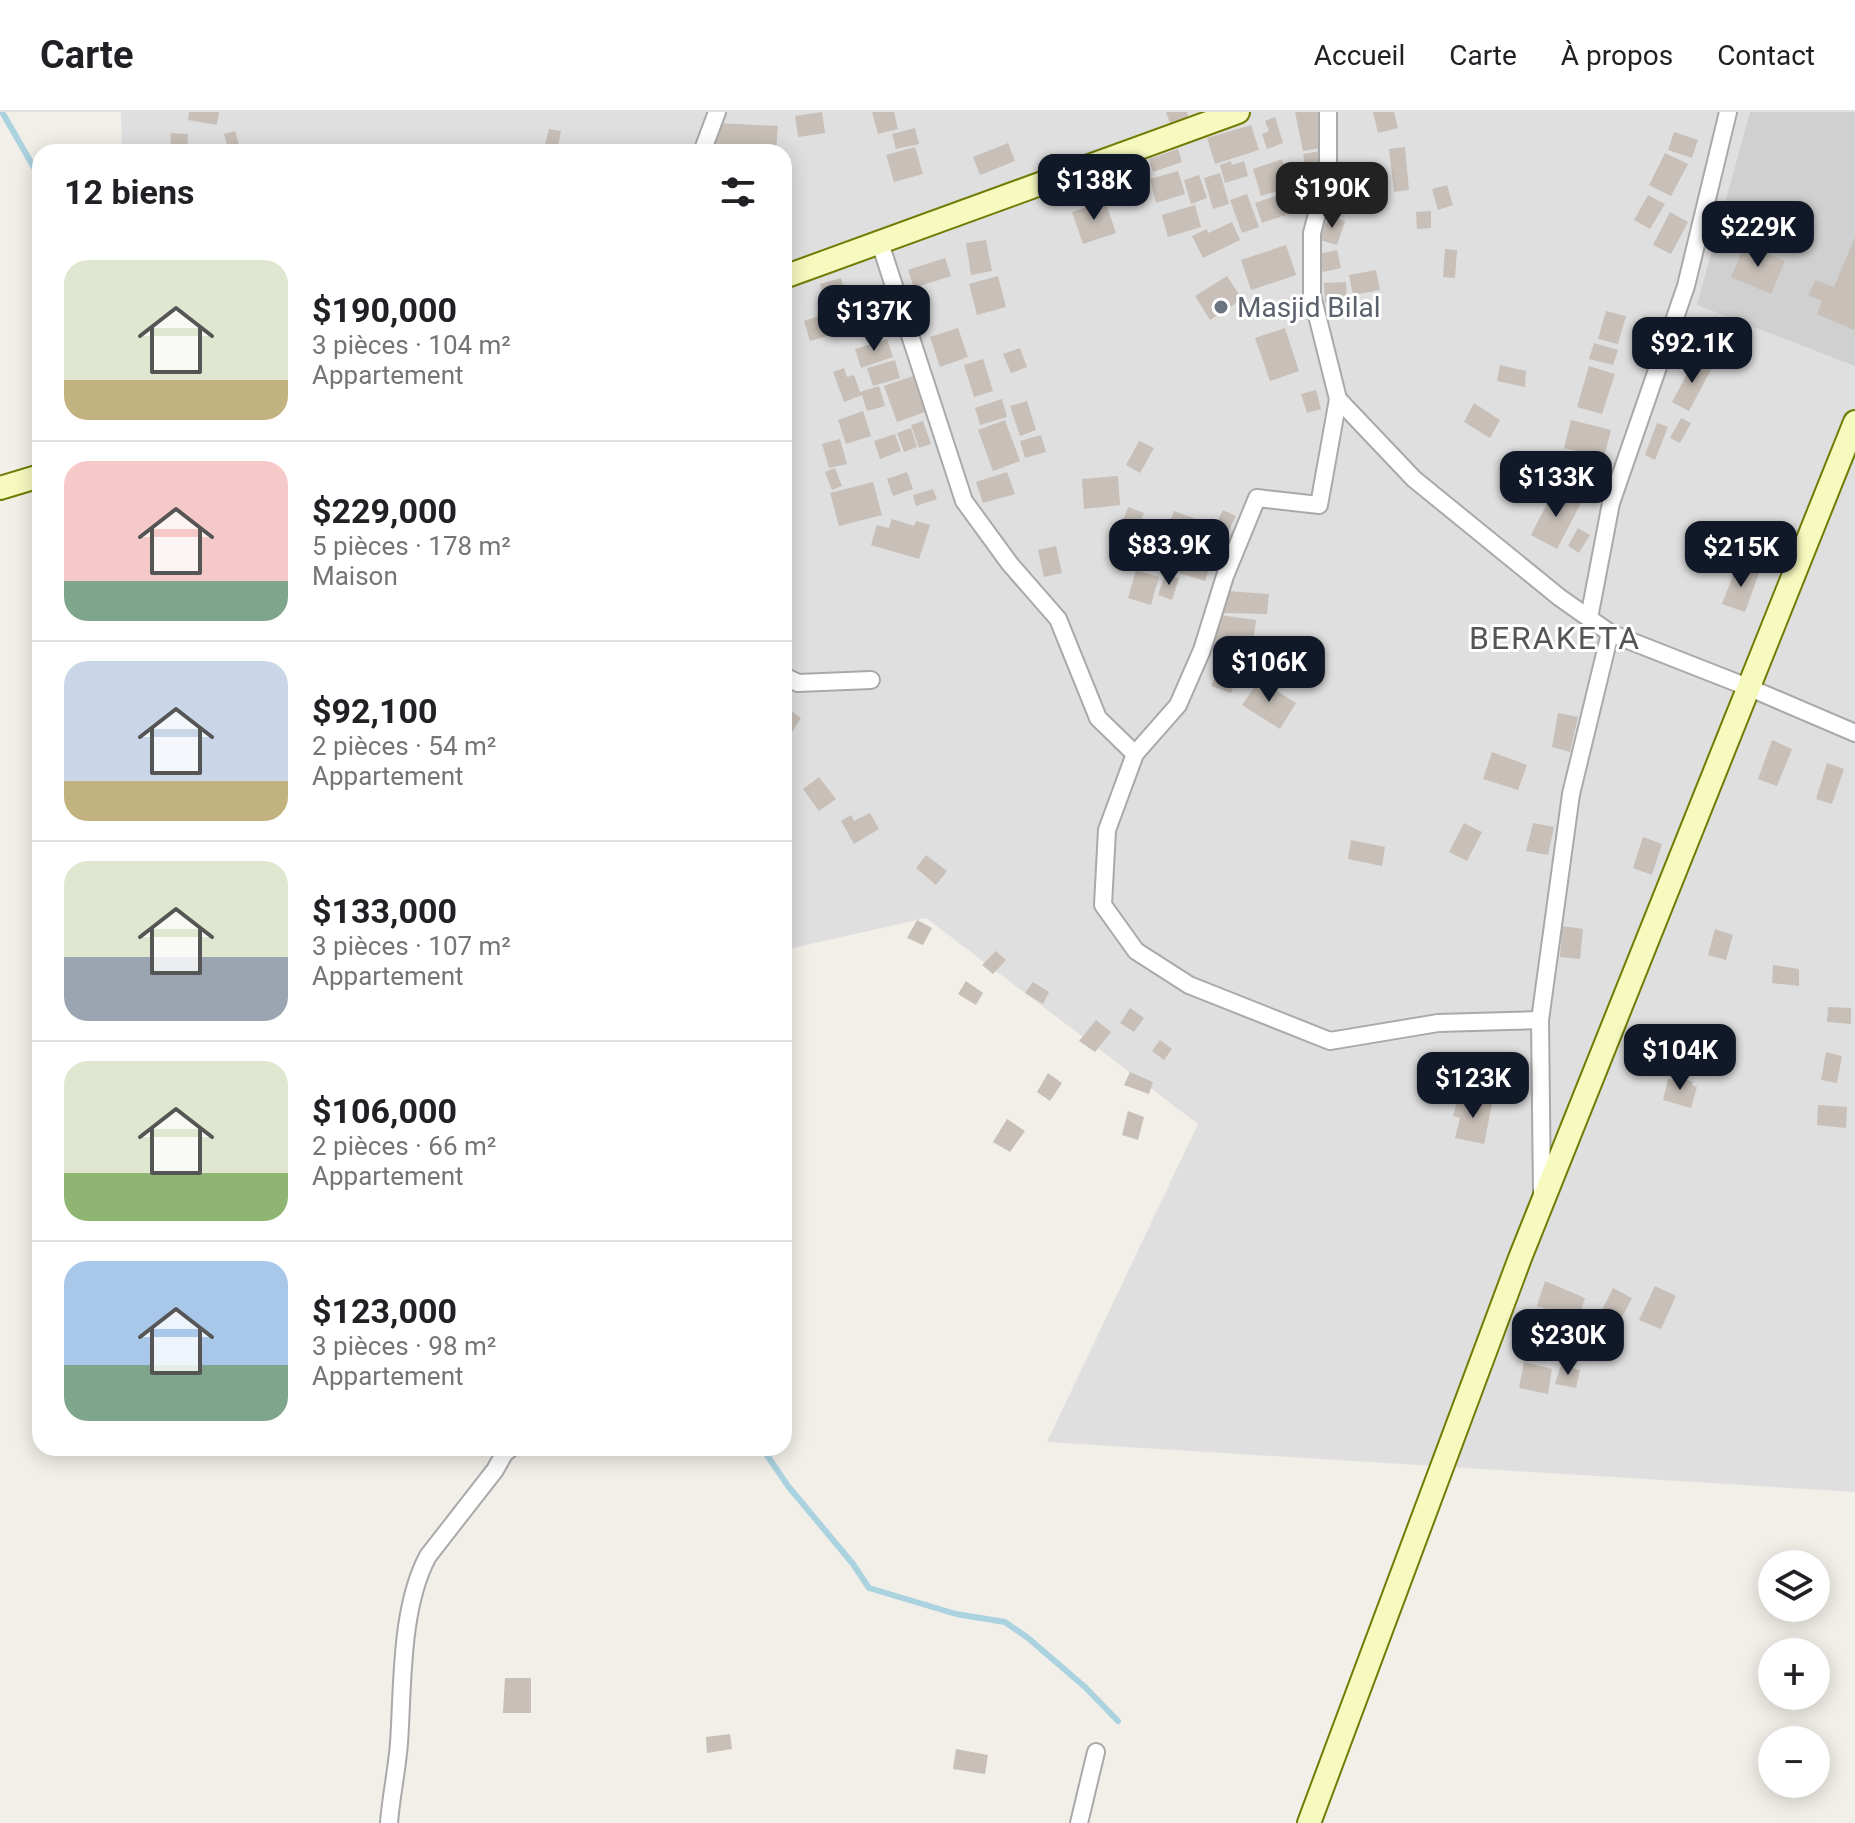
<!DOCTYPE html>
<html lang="fr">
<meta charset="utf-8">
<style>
:root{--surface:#fff;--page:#f6f6f6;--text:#202124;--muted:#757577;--line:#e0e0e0;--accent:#111827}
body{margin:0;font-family:Roboto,sans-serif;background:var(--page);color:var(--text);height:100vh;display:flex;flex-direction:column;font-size:30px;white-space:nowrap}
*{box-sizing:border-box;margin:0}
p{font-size:26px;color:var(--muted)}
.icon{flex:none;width:44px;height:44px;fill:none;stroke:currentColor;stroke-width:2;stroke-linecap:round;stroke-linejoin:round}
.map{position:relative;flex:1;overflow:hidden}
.sheet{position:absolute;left:32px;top:32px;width:760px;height:1312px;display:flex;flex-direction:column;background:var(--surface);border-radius:24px;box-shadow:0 4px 20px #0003}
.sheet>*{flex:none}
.tools{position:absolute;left:1758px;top:1438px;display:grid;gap:16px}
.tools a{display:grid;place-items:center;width:72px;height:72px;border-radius:50%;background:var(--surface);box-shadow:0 4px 20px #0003;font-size:40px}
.price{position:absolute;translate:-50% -68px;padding:0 18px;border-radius:16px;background:var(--accent);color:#fff;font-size:26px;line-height:52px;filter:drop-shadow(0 2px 4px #0008)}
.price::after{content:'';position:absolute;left:50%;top:48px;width:24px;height:18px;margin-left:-12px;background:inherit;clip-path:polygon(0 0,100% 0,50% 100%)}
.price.selected{background:#222;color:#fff}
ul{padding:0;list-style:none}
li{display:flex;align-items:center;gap:24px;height:200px;padding:0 32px}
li+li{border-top:2px solid var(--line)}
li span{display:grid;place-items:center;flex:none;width:224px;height:160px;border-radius:24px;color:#555}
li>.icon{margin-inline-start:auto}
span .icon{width:96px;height:96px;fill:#fffc;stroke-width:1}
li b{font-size:34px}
h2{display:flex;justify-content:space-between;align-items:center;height:96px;padding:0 32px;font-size:34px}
header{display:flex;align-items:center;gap:48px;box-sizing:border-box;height:112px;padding:0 40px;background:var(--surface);border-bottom:2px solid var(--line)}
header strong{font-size:38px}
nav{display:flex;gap:44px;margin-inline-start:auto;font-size:28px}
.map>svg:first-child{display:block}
.residential{fill:#e0dfdf}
.religious{fill:#d0d0d0}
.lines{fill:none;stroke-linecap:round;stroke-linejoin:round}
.stream{stroke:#aad3df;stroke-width:6}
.building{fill:#c7bfb8}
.street-casing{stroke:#a9a9a9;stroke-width:20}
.secondary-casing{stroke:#707d05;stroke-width:26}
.street{stroke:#fff;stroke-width:16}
.secondary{stroke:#f7fabf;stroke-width:22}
.worship-dot{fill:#6b7280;stroke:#fff;stroke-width:3}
.labels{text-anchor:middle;stroke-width:6;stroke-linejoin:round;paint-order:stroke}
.worship-label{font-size:28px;fill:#5b616d;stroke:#fff;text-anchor:start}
.quarter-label{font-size:32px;letter-spacing:2px;fill:#555;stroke:#fff}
</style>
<header>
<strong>Carte</strong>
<nav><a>Accueil</a><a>Carte</a><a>À propos</a><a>Contact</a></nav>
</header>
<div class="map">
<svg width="1855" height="1711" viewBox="0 0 1855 1711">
<rect width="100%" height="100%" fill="#f2efe9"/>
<polygon class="residential" points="121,0 1855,0 1855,1380 1047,1330 1198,1012 926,806 784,838 784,40 122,40"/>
<polygon class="religious" points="1750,0 1855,0 1855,254 1697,193"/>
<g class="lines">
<g class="stream">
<polyline points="2,0 40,66"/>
<polyline points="762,1336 788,1374 853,1452 869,1476 956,1502 1005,1510 1028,1526 1085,1575 1118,1609"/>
</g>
</g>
<g class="building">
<polygon points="189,0 219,0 217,13 188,8"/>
<polygon points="822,0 825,21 798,25 795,4"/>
<polygon points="872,0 894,0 898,17 878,22"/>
<polygon points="1166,0 1187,0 1189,8 1171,14"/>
<polygon points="1295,0 1319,0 1326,35 1303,39"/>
<polygon points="1373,0 1394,0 1398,16 1378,21"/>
<polygon points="1275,5 1283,31 1267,37 1262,22 1269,19 1265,9"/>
<polygon points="715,11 778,14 776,40 714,40"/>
<polygon points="1251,13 1259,38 1215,52 1207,26"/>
<polygon points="915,16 919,32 896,37 892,22"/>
<polygon points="549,17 561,19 557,40 543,40"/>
<polygon points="235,19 241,40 229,40 224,22"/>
<polygon points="1674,20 1698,28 1692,46 1668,38"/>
<polygon points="171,21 188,22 187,40 170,40"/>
<polygon points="1008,31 1015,49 980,63 973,45"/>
<polygon points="915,35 923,62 894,70 886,43"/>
<polygon points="1405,35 1409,78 1394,80 1389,37"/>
<polygon points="1178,37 1182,50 1153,60 1149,47"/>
<polygon points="1320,39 1323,54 1306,57 1303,42"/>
<polygon points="1665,41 1688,52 1671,84 1649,73"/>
<polygon points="1282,47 1290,75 1261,84 1253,57"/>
<polygon points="1231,49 1232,53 1244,49 1248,64 1225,71 1220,53"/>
<polygon points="1178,59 1185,82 1156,91 1150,67"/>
<polygon points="1310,59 1317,83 1299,89 1291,65"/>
<polygon points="1220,61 1229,92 1213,97 1204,66"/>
<polygon points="1199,63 1207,86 1191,92 1184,68"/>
<polygon points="1447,73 1453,93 1438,98 1432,77"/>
<polygon points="1291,79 1298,99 1262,111 1255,91"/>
<polygon points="1357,80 1361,95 1334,101 1331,85"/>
<polygon points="1247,82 1259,115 1242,121 1230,88"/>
<polygon points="1648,83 1665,92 1650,117 1634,108"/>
<polygon points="1105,89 1116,121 1083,132 1072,100"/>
<polygon points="1195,93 1201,115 1168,125 1162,103"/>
<polygon points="1431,99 1431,116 1417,117 1416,100"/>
<polygon points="1670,100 1688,110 1671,142 1653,133"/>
<polygon points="1328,104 1345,109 1337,133 1320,128"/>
<polygon points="1232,110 1240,128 1203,146 1192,124 1207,117 1208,121"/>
<polygon points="1855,125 1855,216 1854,218 1817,202 1822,189 1808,183 1816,168 1834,175"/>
<polygon points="986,128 992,159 971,163 966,131"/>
<polygon points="1745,132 1785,149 1771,182 1731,165"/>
<polygon points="1286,133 1296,163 1251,178 1241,148"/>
<polygon points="1445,137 1457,138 1455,166 1443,165"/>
<polygon points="1337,138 1341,156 1323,160 1319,142"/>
<polygon points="945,146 951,164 914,176 908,158"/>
<polygon points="1376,158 1380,178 1353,183 1349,163"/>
<polygon points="998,164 1006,195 977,203 969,172"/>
<polygon points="1227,164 1242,187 1210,208 1195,184"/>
<polygon points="841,166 848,190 827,197 820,172"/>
<polygon points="1346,170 1347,190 1325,191 1324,171"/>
<polygon points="1606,199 1626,204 1618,232 1598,227"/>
<polygon points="831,200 838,221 810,229 804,209"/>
<polygon points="1715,204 1737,213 1728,235 1707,226"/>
<polygon points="958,216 968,245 940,255 930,225"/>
<polygon points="1285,216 1299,259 1270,269 1255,226"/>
<polygon points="887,227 893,245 861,256 855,237"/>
<polygon points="1594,231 1618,238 1613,253 1589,247"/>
<polygon points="1020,236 1027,255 1011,261 1003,242"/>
<polygon points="983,247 993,279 974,285 964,253"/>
<polygon points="1695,247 1712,256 1689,299 1672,290"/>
<polygon points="895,248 900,266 873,274 867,256"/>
<polygon points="1500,253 1526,259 1525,275 1497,269"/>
<polygon points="1589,254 1615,262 1602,302 1577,295"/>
<polygon points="844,256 847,265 854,263 860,280 879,274 885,294 867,299 862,283 844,290 833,260"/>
<polygon points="913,264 925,300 897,310 884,274"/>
<polygon points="1316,278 1321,297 1307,301 1301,282"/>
<polygon points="1002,287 1007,305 980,313 975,296"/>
<polygon points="1027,289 1036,318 1020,324 1010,294"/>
<polygon points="1474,291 1500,308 1490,326 1464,310"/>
<polygon points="863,299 871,324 846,332 838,308"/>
<polygon points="1681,306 1691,311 1680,331 1670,326"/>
<polygon points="1005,308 1020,349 993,359 978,318"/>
<polygon points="1571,308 1611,318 1604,345 1564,336"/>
<polygon points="923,309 931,332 919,336 911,313"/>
<polygon points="1657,311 1668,315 1655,348 1645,343"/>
<polygon points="911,316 917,335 904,340 897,321"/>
<polygon points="895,322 901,339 880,347 874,329"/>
<polygon points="1041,323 1046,340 1025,346 1020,329"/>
<polygon points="840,327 847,352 829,356 822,332"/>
<polygon points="1139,329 1154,336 1140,361 1126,353"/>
<polygon points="835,356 842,374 832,378 825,360"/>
<polygon points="907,360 913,377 893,384 887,367"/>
<polygon points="1007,360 1015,382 983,391 976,370"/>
<polygon points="1118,364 1120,393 1084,397 1082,367"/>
<polygon points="873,370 882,403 839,414 830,381"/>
<polygon points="933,377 937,387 916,394 913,383"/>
<polygon points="1554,378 1581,391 1557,437 1531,423"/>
<polygon points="1128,395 1144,401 1137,420 1121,414"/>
<polygon points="1223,398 1236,404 1225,426 1212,419"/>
<polygon points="1174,399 1213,413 1205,437 1165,423"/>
<polygon points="892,407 914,414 916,409 930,413 919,447 871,433 877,413 889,416"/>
<polygon points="1578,416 1590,423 1579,441 1568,434"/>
<polygon points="1174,432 1213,444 1205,469 1166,457"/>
<polygon points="1056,434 1062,461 1044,465 1038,438"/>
<polygon points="1737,453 1759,461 1745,500 1722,492"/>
<polygon points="1136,458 1159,465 1151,493 1128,486"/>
<polygon points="1165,462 1179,466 1172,488 1158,483"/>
<polygon points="1226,479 1269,482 1267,502 1224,501"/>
<polygon points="1219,503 1256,508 1252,538 1215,533"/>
<polygon points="1224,543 1243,551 1231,581 1211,574"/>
<polygon points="1259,568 1296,591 1280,617 1242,593"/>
<polygon points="784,594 801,606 784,633"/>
<polygon points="1558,601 1578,605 1570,640 1552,635"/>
<polygon points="1772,628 1792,637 1777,674 1758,667"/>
<polygon points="1492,640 1527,653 1518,678 1483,667"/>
<polygon points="1827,651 1844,657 1832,692 1816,687"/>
<polygon points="819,665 836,687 819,699 803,677"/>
<polygon points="870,701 879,717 854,732 841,709 851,703 854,709"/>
<polygon points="1464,711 1482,720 1467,749 1449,740"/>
<polygon points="1533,711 1554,715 1548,743 1526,739"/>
<polygon points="1643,725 1662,732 1652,763 1633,756"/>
<polygon points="1351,728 1385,735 1382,754 1348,747"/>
<polygon points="926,743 947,759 936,773 916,756"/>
<polygon points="917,808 932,816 923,833 907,826"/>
<polygon points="1562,814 1583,817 1580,847 1560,845"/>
<polygon points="1715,817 1733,823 1726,848 1708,843"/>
<polygon points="996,839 1006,848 993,862 982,853"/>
<polygon points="1773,853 1799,857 1799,874 1772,871"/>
<polygon points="966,869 983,881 976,893 958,882"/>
<polygon points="1033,870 1049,880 1043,892 1025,881"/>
<polygon points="1828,895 1851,896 1851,912 1827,910"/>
<polygon points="1130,896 1144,906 1134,920 1120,911"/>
<polygon points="1096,908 1111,920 1095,940 1079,929"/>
<polygon points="1160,928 1172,937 1164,948 1152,939"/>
<polygon points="1826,940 1842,944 1837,971 1821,968"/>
<polygon points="1130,960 1153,970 1149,982 1124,973"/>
<polygon points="1048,961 1062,971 1050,989 1037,980"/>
<polygon points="1676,964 1693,970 1692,973 1697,975 1691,996 1663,988 1668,967 1674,968"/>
<polygon points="1465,986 1492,992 1484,1032 1455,1026 1460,1006 1453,1004 1457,989 1464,991"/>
<polygon points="1818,993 1847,995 1846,1016 1817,1013"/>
<polygon points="1128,999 1144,1005 1138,1028 1122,1023"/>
<polygon points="1007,1007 1025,1019 1010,1040 993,1030"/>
<polygon points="1545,1169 1585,1186 1578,1207 1537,1194"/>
<polygon points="1655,1174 1676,1184 1661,1217 1639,1208"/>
<polygon points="1613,1176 1632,1186 1618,1213 1599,1204"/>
<polygon points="1524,1250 1552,1257 1548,1282 1519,1276"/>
<polygon points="1561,1253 1580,1258 1576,1276 1555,1272"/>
<polygon points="505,1566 531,1566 531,1601 503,1601"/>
<polygon points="730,1622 732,1637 707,1641 706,1625"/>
<polygon points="956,1637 988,1643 985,1662 953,1657"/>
</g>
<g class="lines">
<defs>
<g id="street">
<polyline points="1328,0 1328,60 1312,121 1312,183 1338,287 1414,367 1559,485 1610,521 1750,576 1855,621"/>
<polyline points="702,40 717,0"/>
<polyline points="880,131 964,389 1010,452 1058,507 1098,606 1135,642"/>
<polyline points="1338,287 1319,393 1257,386 1225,464 1202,538 1178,593 1135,642 1107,718 1103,793 1136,839 1189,873 1330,929 1438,911 1540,908"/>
<polyline points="1589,506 1611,391 1686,174 1728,0"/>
<polyline points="784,564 798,571 871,568"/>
<polyline points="1542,1081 1540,908 1571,682 1610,521"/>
<path d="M 389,1711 C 391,1684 397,1658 399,1631 C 403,1573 400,1496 428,1444 L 495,1358 L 504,1342 L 511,1336"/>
<polyline points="1079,1711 1096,1640"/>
</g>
<g id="secondary">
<polyline points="784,165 1238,0"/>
<polyline points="0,376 40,364"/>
<polyline points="1309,1711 1520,1146 1855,310"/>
</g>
</defs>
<use href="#street" class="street-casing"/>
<use href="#secondary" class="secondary-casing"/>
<use href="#street" class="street"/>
<use href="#secondary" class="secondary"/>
</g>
<circle class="worship-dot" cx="1221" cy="195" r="8"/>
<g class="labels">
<g class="worship-label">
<text x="1237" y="205">Masjid Bilal</text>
</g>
<g class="quarter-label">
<text x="1555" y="537">BERAKETA</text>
</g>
</g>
</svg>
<div class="tools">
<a><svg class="icon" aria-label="layers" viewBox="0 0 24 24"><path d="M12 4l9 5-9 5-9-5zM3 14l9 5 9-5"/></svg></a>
<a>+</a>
<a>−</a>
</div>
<b class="price" style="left:1094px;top:110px">$138K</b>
<b class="price selected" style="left:1332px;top:118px">$190K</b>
<b class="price" style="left:1758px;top:157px">$229K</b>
<b class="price" style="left:874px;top:241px">$137K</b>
<b class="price" style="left:1692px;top:273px">$92.1K</b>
<b class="price" style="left:1556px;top:407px">$133K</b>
<b class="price" style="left:1169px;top:475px">$83.9K</b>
<b class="price" style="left:1741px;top:477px">$215K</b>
<b class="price" style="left:1269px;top:592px">$106K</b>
<b class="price" style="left:1680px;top:980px">$104K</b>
<b class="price" style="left:1473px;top:1008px">$123K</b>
<b class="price" style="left:1568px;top:1265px">$230K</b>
<section class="sheet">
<h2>12 biens<svg class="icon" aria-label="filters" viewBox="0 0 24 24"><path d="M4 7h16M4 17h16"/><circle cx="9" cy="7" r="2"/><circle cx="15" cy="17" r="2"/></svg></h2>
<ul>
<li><span style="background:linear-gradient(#dfe7d0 75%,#c2b280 0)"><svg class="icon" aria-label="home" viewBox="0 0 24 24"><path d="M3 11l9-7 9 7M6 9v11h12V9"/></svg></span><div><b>$190,000</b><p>3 pièces · 104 m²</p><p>Appartement</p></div></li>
<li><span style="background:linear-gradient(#f6c9c9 75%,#7fa58c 0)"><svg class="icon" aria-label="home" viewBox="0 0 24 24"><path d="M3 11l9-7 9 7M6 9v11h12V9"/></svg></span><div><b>$229,000</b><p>5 pièces · 178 m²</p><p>Maison</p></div></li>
<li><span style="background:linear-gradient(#c9d6e8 75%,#c2b280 0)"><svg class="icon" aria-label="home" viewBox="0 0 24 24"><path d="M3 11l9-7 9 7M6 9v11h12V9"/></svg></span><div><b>$92,100</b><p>2 pièces · 54 m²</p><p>Appartement</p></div></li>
<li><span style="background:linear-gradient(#dfe7d0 60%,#9aa5b1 0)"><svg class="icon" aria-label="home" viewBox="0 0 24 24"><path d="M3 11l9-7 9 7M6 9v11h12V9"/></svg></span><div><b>$133,000</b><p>3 pièces · 107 m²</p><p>Appartement</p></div></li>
<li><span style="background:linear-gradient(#dfe7d0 70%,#8fb573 0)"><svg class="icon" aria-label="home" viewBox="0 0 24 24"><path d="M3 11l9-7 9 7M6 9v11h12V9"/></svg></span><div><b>$106,000</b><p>2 pièces · 66 m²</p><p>Appartement</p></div></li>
<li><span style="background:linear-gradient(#a9c7e8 65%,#7fa58c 0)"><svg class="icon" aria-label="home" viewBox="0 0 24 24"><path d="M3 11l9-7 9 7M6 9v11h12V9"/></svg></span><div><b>$123,000</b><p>3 pièces · 98 m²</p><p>Appartement</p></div></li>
</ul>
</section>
</div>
